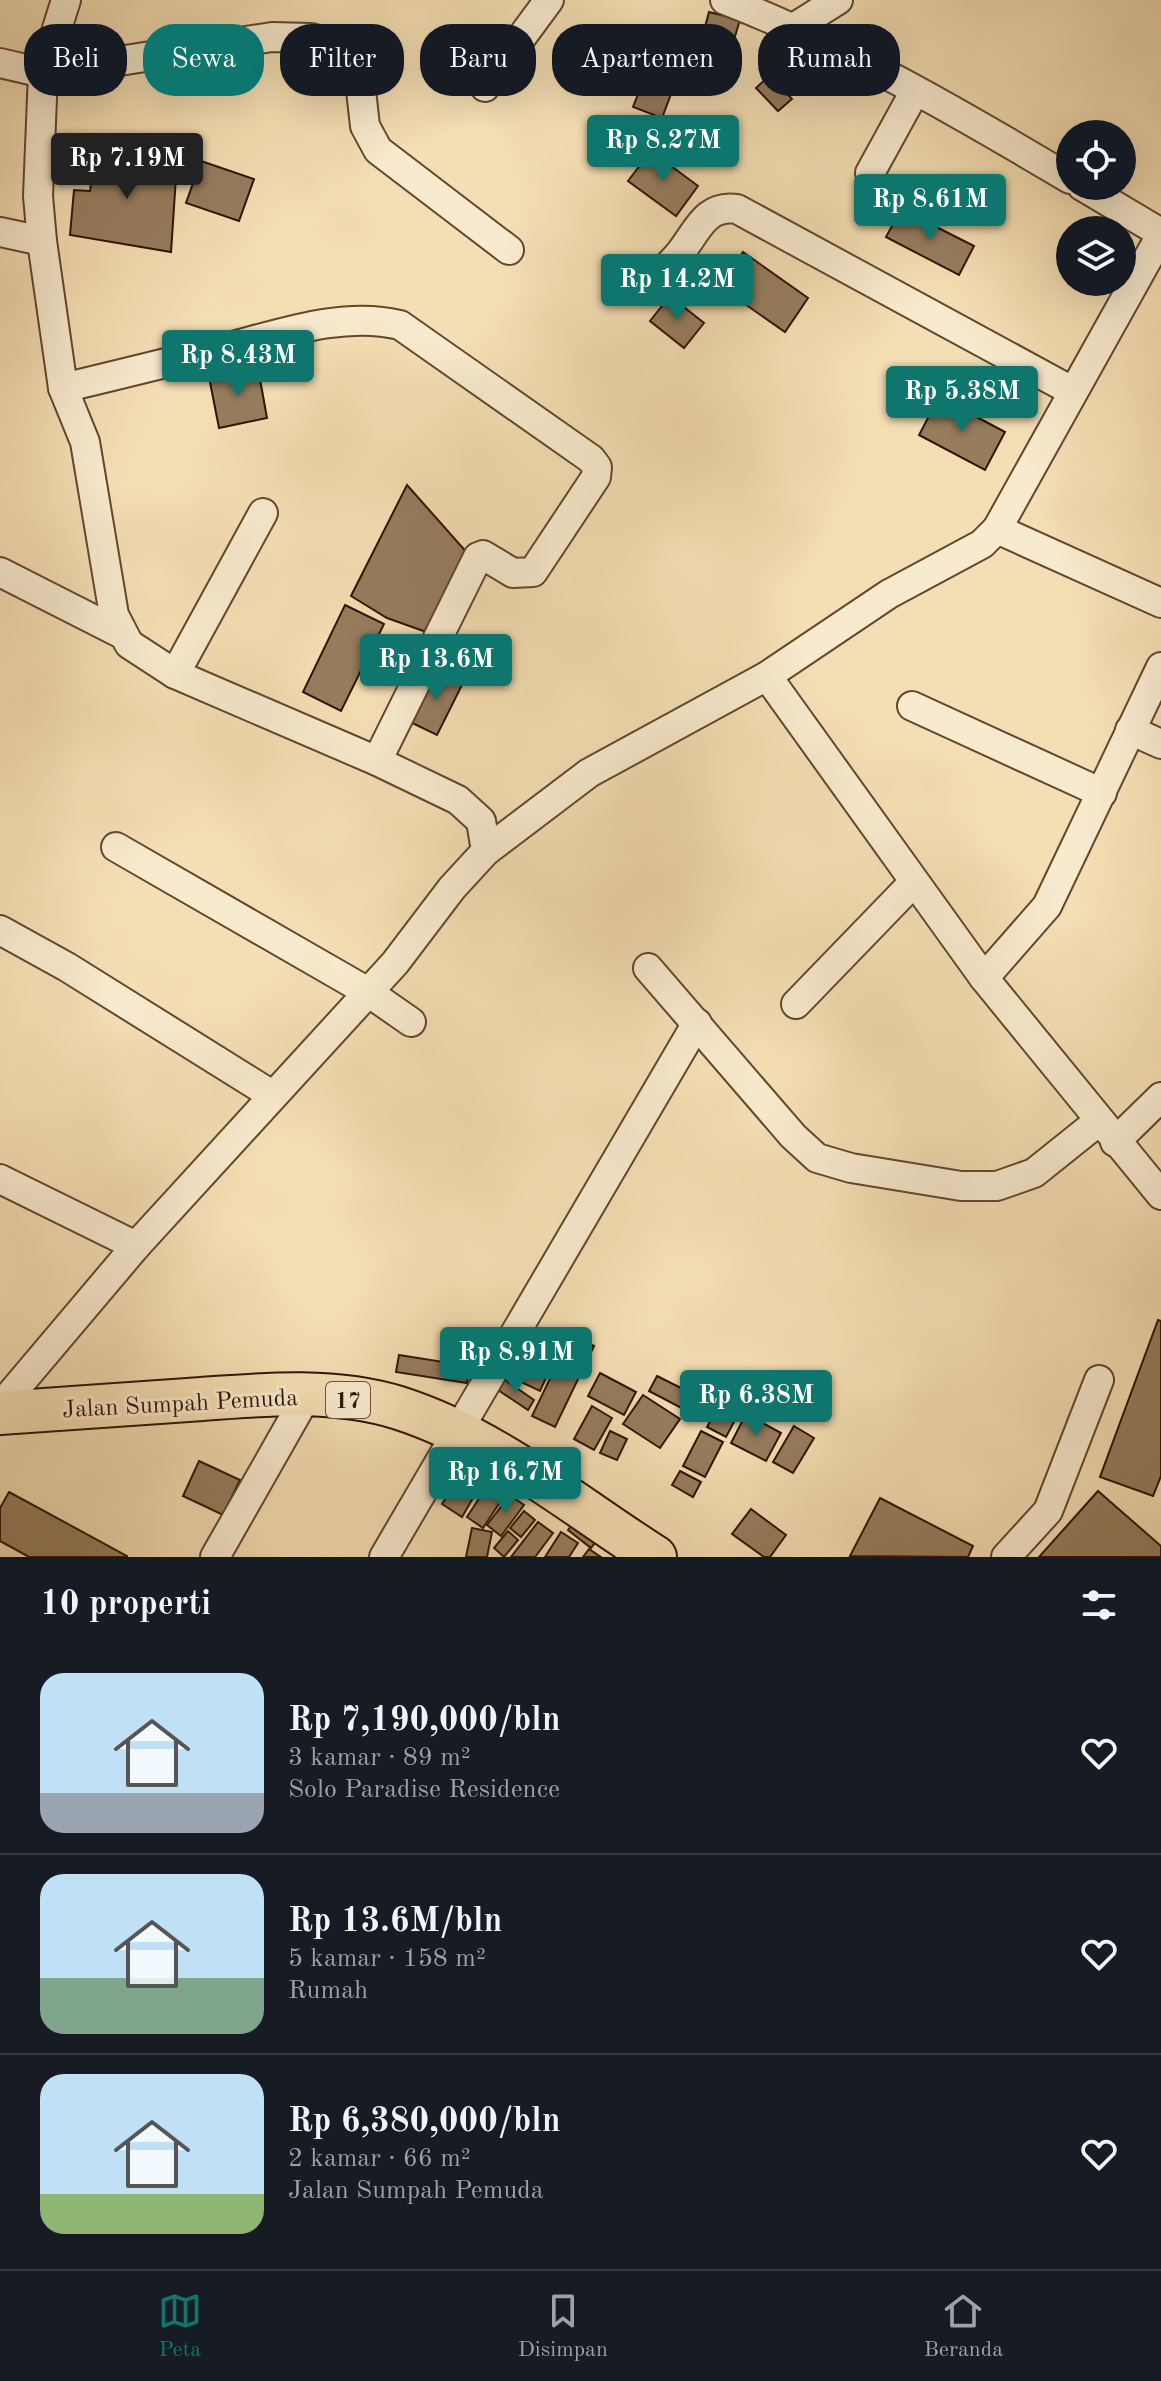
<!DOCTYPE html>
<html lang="id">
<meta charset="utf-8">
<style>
:root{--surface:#171b24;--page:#20242c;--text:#f1f3f6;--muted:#9ea1a6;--line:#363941;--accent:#0f766e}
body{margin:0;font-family:"Old Standard TT",serif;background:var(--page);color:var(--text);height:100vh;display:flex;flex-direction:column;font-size:30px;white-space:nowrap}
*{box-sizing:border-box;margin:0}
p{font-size:26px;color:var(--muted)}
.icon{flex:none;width:44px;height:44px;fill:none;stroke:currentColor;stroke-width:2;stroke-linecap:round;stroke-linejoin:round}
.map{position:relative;height:1557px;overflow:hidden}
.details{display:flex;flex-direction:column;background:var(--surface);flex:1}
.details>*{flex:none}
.hud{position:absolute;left:24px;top:24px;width:1114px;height:72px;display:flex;gap:16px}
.fabs{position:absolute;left:1056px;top:120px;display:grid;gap:16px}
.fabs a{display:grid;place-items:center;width:80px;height:80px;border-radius:50%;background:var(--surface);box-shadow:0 8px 32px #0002;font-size:40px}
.price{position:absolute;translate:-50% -68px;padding:0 18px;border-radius:8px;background:var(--accent);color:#fff;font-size:26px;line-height:52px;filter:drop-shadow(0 2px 4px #0008)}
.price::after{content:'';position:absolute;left:50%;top:48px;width:24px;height:18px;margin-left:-12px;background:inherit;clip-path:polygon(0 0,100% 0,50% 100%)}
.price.current{background:#222;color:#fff}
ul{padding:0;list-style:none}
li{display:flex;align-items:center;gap:24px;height:200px;padding:0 40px}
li+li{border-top:2px solid var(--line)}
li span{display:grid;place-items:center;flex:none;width:224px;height:160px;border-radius:24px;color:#555}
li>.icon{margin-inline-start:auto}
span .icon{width:96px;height:96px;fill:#fffc;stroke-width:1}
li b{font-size:34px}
h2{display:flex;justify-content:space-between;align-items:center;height:96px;padding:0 40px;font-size:34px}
.pill{padding:0 28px;border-radius:32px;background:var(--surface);box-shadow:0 8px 32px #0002;font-size:28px;line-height:72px}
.pill.current{background:var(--accent);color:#fff}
.tabs{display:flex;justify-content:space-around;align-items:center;height:112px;border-top:2px solid var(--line);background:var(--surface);font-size:22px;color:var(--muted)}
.tabs a{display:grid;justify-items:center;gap:4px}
.tabs .current{color:var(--accent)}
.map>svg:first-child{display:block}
.building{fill:#967d5e;stroke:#311402;stroke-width:2}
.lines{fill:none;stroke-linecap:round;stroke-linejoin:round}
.minor-casing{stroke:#62462e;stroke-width:32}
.highway-casing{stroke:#311402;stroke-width:46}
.minor{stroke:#f8eace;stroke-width:28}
.highway{stroke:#f4deb3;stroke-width:42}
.labels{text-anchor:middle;stroke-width:6;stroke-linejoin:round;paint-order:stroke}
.shield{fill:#f8eace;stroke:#6d543f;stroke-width:2}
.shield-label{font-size:22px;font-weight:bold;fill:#311402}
.street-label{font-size:24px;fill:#311402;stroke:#f8eace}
</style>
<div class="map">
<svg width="1161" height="1557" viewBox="0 0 1161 1557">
<rect width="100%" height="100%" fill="#f4deb3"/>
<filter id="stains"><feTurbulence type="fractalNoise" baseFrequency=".0025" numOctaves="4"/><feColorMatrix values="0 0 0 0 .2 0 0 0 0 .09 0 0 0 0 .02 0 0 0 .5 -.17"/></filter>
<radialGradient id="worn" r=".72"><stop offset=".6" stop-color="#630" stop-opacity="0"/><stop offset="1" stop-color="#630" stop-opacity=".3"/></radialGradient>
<g class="building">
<polygon points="709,12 740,20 728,59 698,53"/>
<polygon points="655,51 683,62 662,118 633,107"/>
<polygon points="770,75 792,99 778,111 756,88"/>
<polygon points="96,147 177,162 171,252 70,235 74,190 90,191"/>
<polygon points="651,151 698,186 676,216 628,181"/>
<polygon points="201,161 254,179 239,221 186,203"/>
<polygon points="901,209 974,246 959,275 886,237"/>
<polygon points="743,252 808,298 785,332 719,286"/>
<polygon points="670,296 704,323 684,348 650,321"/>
<polygon points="258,368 267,418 219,428 209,377"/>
<polygon points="939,397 1005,432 985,470 919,435"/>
<polygon points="407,485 469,555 429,633 387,618 351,596"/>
<polygon points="345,605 384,624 341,711 303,692"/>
<polygon points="434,669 463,683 437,735 408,721"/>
<polygon points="1158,1320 1161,1321 1161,1476 1153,1496 1100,1477"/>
<polygon points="571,1335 594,1346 555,1427 532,1416"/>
<polygon points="539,1346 557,1354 540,1391 521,1382"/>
<polygon points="399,1355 469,1366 467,1383 396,1372"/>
<polygon points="600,1373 636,1392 624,1415 588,1396"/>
<polygon points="657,1376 695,1395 687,1411 649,1391"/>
<polygon points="505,1380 534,1400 528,1410 498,1390"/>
<polygon points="643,1395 680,1419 660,1448 623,1424"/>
<polygon points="592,1406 612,1418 594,1450 574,1439"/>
<polygon points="715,1412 734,1422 726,1437 707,1427"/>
<polygon points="746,1414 781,1433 766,1461 731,1443"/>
<polygon points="794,1426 814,1438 793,1473 773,1462"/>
<polygon points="610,1431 627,1439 617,1460 600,1453"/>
<polygon points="701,1431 723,1442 705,1477 683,1466"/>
<polygon points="199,1461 240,1480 223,1515 183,1496"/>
<polygon points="464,1467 484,1479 462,1517 442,1504"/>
<polygon points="680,1471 701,1482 693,1497 672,1485"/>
<polygon points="495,1474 512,1484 483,1528 467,1517"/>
<polygon points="1098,1491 1161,1546 1161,1557 1039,1557"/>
<polygon points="9,1492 127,1556 127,1557 29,1557 0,1541 0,1508"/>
<polygon points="510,1495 524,1505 501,1536 487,1525"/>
<polygon points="880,1498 973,1546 968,1557 850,1556"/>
<polygon points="751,1509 786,1535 770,1557 764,1557 732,1534"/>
<polygon points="524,1511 535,1520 521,1537 510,1528"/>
<polygon points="580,1514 603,1532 591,1548 568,1530"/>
<polygon points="538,1522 553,1533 535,1557 511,1557"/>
<polygon points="472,1528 492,1532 487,1557 466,1557"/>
<polygon points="508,1531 518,1540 504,1557 494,1548"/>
<polygon points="561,1532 578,1543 569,1557 545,1557"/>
<polygon points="589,1549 601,1557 583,1557"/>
</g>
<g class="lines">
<defs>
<g id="minor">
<path d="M 725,0 C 846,47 959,113 1070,179"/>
<polyline points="795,27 838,0"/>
<polyline points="0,63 43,73 272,37 311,38 347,48 357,55 365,126 378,150 509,250"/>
<polyline points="485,87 549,0"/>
<polyline points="870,173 915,91"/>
<polyline points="1082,186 1161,233"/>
<polyline points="0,232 42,241"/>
<path d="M 644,290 C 656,278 669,266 680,253 C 697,232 705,204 737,209 L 1072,391"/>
<path d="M 63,388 C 117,375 171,362 225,348 C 280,334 343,311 400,325 L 591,459 L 597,467 L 596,477 L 533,572 L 513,573 L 483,555 L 478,557 L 377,761"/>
<polyline points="997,529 1161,603"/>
<polyline points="0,572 122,634"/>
<polyline points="175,674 263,513"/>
<polyline points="767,676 984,978 1161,1195"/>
<polyline points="912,706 1102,793"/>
<polyline points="1130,730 1161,744"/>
<polyline points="116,847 368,992 411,1022"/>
<polyline points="486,851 589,773 767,676 889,594 982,544 997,529 1161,235"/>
<polyline points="0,930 67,967 272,1095"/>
<polyline points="648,968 793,1136 817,1158 851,1168 961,1186 997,1186 1034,1173 1099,1121"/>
<polyline points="984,978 1047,906 1161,667"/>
<polyline points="796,1004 913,883"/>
<polyline points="1115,1142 1161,1097"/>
<polyline points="0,1179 136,1246"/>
<polyline points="0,1407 136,1246 395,963 452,888 486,851 481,821 458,800 377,761 175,674 129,644 114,615 85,442 63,388 42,241 38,196 43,73 66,0"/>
<polyline points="215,1557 307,1395"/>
<polyline points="384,1557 697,1023"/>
<polyline points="1006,1557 1048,1511 1099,1380"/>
</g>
<path id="highway" d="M 0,1413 C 63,1409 125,1404 188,1400 C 256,1395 332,1387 399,1408 C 493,1438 572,1504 655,1557"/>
</defs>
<use href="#minor" class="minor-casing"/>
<use href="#highway" class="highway-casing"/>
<use href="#minor" class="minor"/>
<use href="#highway" class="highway"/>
</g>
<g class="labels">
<rect class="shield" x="326" y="1382" width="44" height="36" rx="6"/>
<g class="shield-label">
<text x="348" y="1408">17</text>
</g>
<g class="street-label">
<text transform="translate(180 1403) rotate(-3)" y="8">Jalan Sumpah Pemuda</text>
</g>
</g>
<rect width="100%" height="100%" filter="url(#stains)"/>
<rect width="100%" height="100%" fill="url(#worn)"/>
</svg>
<div class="fabs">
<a><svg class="icon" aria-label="locate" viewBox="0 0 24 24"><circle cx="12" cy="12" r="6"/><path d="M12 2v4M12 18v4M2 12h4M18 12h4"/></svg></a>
<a><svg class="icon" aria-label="layers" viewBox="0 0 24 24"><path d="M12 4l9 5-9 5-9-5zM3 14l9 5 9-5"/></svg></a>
</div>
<b class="price" style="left:663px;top:183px">Rp 8.27M</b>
<b class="price current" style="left:127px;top:201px">Rp 7.19M</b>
<b class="price" style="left:930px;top:242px">Rp 8.61M</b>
<b class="price" style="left:677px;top:322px">Rp 14.2M</b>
<b class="price" style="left:238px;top:398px">Rp 8.43M</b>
<b class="price" style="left:962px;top:434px">Rp 5.38M</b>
<b class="price" style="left:436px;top:702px">Rp 13.6M</b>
<b class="price" style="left:516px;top:1395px">Rp 8.91M</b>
<b class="price" style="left:756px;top:1438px">Rp 6.38M</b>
<b class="price" style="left:505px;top:1515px">Rp 16.7M</b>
<div class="hud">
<a class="pill">Beli</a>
<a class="pill current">Sewa</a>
<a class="pill">Filter</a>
<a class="pill">Baru</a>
<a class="pill">Apartemen</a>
<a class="pill">Rumah</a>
</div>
</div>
<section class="details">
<h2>10 properti<svg class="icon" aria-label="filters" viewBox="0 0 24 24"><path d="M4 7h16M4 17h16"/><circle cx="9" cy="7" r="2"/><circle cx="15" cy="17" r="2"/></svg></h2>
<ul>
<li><span style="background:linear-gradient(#bfe0f5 75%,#9aa5b1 0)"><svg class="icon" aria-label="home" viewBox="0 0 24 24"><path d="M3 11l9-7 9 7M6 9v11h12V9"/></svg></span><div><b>Rp 7,190,000/bln</b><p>3 kamar · 89 m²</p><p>Solo Paradise Residence</p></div><svg class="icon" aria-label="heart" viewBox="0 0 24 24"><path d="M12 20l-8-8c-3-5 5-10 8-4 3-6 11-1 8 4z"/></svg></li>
<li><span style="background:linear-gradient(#bfe0f5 65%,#7fa58c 0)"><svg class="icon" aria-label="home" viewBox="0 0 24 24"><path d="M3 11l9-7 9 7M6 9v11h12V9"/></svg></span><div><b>Rp 13.6M/bln</b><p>5 kamar · 158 m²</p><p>Rumah</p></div><svg class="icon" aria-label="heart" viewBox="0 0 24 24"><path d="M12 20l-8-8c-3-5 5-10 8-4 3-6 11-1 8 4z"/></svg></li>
<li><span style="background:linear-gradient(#bfe0f5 75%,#8fb573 0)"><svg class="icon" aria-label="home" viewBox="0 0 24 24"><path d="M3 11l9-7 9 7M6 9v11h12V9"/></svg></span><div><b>Rp 6,380,000/bln</b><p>2 kamar · 66 m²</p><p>Jalan Sumpah Pemuda</p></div><svg class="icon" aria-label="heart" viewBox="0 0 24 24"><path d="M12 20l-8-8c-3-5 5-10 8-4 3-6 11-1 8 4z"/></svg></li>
</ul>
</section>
<nav class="tabs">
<a class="current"><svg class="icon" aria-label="map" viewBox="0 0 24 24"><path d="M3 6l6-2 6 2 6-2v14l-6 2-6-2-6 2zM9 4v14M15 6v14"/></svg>Peta</a>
<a><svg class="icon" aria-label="saved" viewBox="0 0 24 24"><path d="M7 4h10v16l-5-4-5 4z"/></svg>Disimpan</a>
<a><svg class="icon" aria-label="home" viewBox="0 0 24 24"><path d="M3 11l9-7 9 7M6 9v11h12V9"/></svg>Beranda</a>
</nav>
